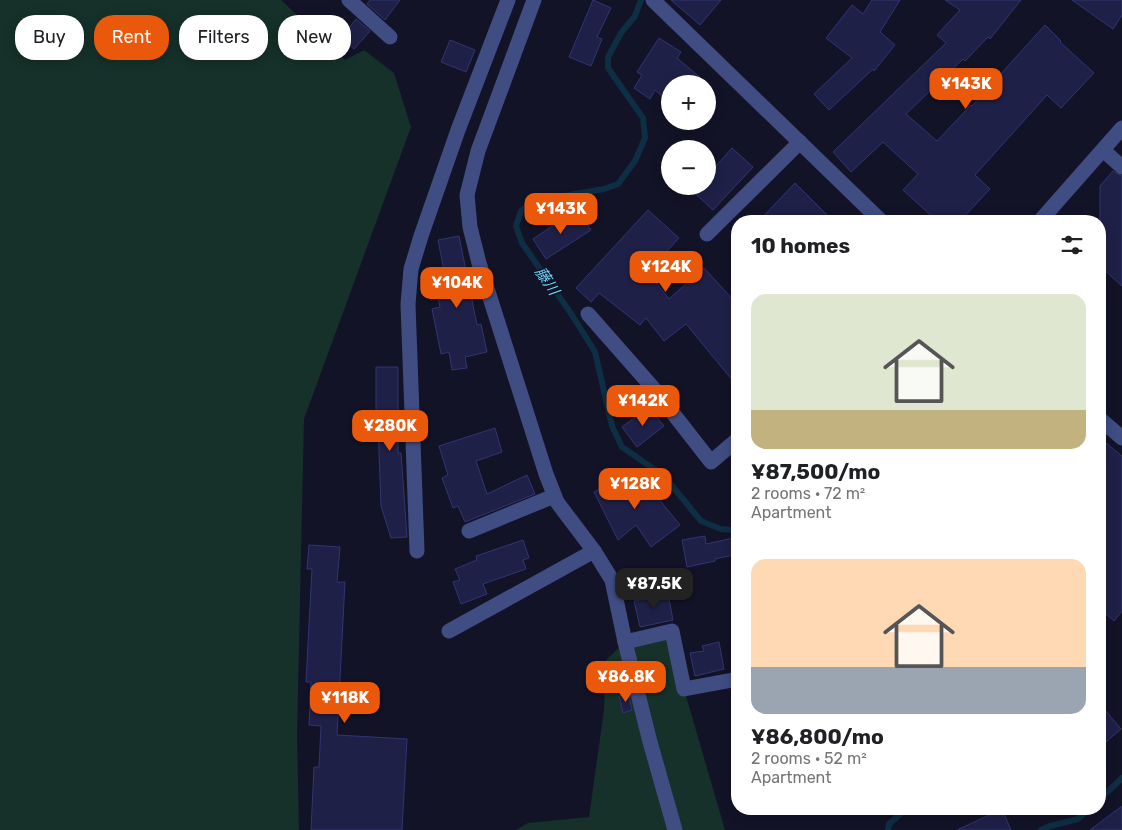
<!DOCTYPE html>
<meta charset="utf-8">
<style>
:root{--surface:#fff;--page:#f2f2f2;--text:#202124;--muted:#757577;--accent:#ea580c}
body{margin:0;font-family:Rubik,"Noto Sans JP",sans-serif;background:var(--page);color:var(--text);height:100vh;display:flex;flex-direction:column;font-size:19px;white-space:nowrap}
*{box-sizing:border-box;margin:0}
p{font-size:16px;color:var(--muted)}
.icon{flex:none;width:28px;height:28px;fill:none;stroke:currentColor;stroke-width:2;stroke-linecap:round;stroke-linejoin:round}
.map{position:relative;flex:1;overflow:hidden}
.panel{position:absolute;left:731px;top:215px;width:375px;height:600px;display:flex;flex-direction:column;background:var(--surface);border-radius:20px;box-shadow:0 2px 12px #0003}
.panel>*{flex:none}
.banner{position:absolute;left:15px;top:15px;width:475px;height:45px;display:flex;gap:10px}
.controls{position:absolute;left:661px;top:75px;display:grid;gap:10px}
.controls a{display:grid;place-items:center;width:55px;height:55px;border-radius:50%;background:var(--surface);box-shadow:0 2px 12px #0003;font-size:25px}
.price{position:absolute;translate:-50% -42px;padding:0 11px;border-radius:10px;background:var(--accent);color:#fff;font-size:16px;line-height:32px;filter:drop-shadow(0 1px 2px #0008)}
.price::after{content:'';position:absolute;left:50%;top:30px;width:15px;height:11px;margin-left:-8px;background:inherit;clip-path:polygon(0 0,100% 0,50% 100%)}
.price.current{background:#222;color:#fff}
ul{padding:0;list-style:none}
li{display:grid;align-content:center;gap:10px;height:265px;padding:0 20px}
li span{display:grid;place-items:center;height:155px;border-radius:15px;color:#555}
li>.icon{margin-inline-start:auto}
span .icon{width:90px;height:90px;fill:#fffc;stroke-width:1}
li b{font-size:21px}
h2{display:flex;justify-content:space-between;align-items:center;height:60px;padding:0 20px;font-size:21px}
.pill{padding:0 18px;border-radius:20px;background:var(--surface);box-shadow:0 2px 12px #0003;font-size:18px;line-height:45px}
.pill.current{background:var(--accent);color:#fff}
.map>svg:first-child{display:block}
.green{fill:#153129}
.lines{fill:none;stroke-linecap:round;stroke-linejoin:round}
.stream{stroke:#0e2e44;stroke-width:6}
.building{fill:#1f2047;stroke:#323571}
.minor{stroke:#404d83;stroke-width:15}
.labels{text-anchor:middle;stroke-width:4;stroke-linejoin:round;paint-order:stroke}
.water-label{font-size:15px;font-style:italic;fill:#6fd7f6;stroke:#121327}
</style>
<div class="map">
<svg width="1122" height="830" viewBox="0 0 1122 830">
<rect width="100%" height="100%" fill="#121327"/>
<g class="green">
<polygon points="0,0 281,0 345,60 364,50 394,73 411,127 304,419 297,736 299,830 0,830"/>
<polygon points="672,631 684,689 725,830 516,830 528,823 589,817 604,710 606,660 625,642"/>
</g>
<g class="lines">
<g class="stream">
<polyline points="641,0 635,16 621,33 608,57 608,68 643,118 645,138 635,161 618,184 604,189 534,201 521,211 516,226 522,243 572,315 595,352 612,426 622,447 664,476 701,521 721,529 733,530 738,528"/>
<polyline points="1100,799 1122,778"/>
<polyline points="888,830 889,824 906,809"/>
<polyline points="1041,830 1050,826 1078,819 1089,809"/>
</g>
</g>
<g class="building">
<polygon points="370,0 400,0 385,20 367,4"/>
<polygon points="593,0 611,8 597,37 602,39 591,66 569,57"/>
<polygon points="671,0 721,0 700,25"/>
<polygon points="872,0 900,0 880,32 895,45 874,71 873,69 829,110 814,94 852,58 826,38 852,5 863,14"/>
<polygon points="945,0 1021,0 990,39 988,37 965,61 963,59 906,114 937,141 971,105 972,106 1045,25 1061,41 1060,42 1094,73 1061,108 1047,95 975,175 990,189 960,221 937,221 903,190 918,174 883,142 851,172 833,152 946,43 937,35 960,10"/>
<polygon points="1072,0 1122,0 1122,15 1113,29"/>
<polygon points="356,19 370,31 354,49 341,38"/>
<polygon points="659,38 681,52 677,58 708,84 670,84 670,103 655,90 650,99 634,88 642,75 637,72"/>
<polygon points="450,40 475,50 466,72 441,62"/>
<polygon points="732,148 753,167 713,210 687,186 708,186 708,175"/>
<polygon points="1113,171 1122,176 1122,286 1100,266 1100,186"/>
<polygon points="795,183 833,221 759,221"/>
<polygon points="648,210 679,238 648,272 669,299 704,268 738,305 738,387 686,324 664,341 646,318 640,325 599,293 591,302 576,288"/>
<polygon points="580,214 591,230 546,259 533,239 569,215 572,219"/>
<polygon points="459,236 477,325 481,324 487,352 465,357 467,368 452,370 449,352 441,354 432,309 440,307 435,284 446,281 438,240"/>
<polygon points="376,367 398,367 398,453 401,453 407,537 391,538 381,506 378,424 376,424"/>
<polygon points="649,407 664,426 637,447 622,427"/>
<polygon points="495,428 502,452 476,461 487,494 527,475 535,494 465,522 458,506 453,508 442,478 448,475 439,446"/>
<polygon points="1100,438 1122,456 1122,611 1114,621 1100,609"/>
<polygon points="628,474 644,491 649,487 680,525 651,547 636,525 618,540 594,492"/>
<polygon points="705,536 706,544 738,537 738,554 715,559 715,561 687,567 682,540"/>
<polygon points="523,540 529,558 523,560 526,569 483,584 487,594 461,604 453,582 460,580 455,569 477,560 476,556"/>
<polygon points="309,545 340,547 337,582 345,582 337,735 407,739 402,830 311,830 314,767 319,767 321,726 309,725 311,682 306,682 312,569 307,569"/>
<polygon points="668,594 673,620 640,627 634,601"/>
<polygon points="719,642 724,669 695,676 690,653 704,651 702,646"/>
<polygon points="628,693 632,710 623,713 619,696"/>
<polygon points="1100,704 1121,729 1100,747"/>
<polygon points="1122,806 1122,830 1090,830"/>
<polygon points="1002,809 1011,830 957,830"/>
</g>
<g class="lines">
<g class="minor">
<polyline points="349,0 390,37"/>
<polyline points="534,0 478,151 467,195 470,227 479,263 546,474 557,502 594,551 612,580 625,642 672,631 684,689 738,679"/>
<polyline points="653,0 881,221"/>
<polyline points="1104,151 1122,167"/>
<polyline points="1040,221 1122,128"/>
<polyline points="707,234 800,142"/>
<polyline points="588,314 654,389 711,462 738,439"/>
<polyline points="1100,419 1122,438"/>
<polyline points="469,531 554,496"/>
<polyline points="417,551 408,304 411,269 421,236 458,130 508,0"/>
<polyline points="449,631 594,551"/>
<polyline points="625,642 650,742 675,830"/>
</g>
</g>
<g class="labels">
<g class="water-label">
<text transform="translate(547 281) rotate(56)" y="5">藤川</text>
</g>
</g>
</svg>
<div class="controls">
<a>+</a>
<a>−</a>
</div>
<b class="price" style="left:966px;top:110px">¥143K</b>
<b class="price" style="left:561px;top:235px">¥143K</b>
<b class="price" style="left:666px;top:293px">¥124K</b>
<b class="price" style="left:457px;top:309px">¥104K</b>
<b class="price" style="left:643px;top:427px">¥142K</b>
<b class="price" style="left:390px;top:452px">¥280K</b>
<b class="price" style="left:635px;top:510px">¥128K</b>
<b class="price current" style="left:654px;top:610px">¥87.5K</b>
<b class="price" style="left:626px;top:703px">¥86.8K</b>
<b class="price" style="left:345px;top:724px">¥118K</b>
<div class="banner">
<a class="pill">Buy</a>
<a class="pill current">Rent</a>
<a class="pill">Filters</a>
<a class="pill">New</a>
</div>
<section class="panel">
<h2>10 homes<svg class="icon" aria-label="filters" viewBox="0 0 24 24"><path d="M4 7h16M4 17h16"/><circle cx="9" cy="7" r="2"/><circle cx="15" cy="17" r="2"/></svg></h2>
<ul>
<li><span style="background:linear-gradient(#dfe7d0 75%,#c2b280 0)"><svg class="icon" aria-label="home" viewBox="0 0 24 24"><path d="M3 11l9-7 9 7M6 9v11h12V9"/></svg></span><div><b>¥87,500/mo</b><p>2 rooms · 72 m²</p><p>Apartment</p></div></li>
<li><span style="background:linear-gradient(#ffd9b3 70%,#9aa5b1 0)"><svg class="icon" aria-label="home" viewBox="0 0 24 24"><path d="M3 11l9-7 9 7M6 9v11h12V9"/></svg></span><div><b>¥86,800/mo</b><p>2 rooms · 52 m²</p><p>Apartment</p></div></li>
</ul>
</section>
</div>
